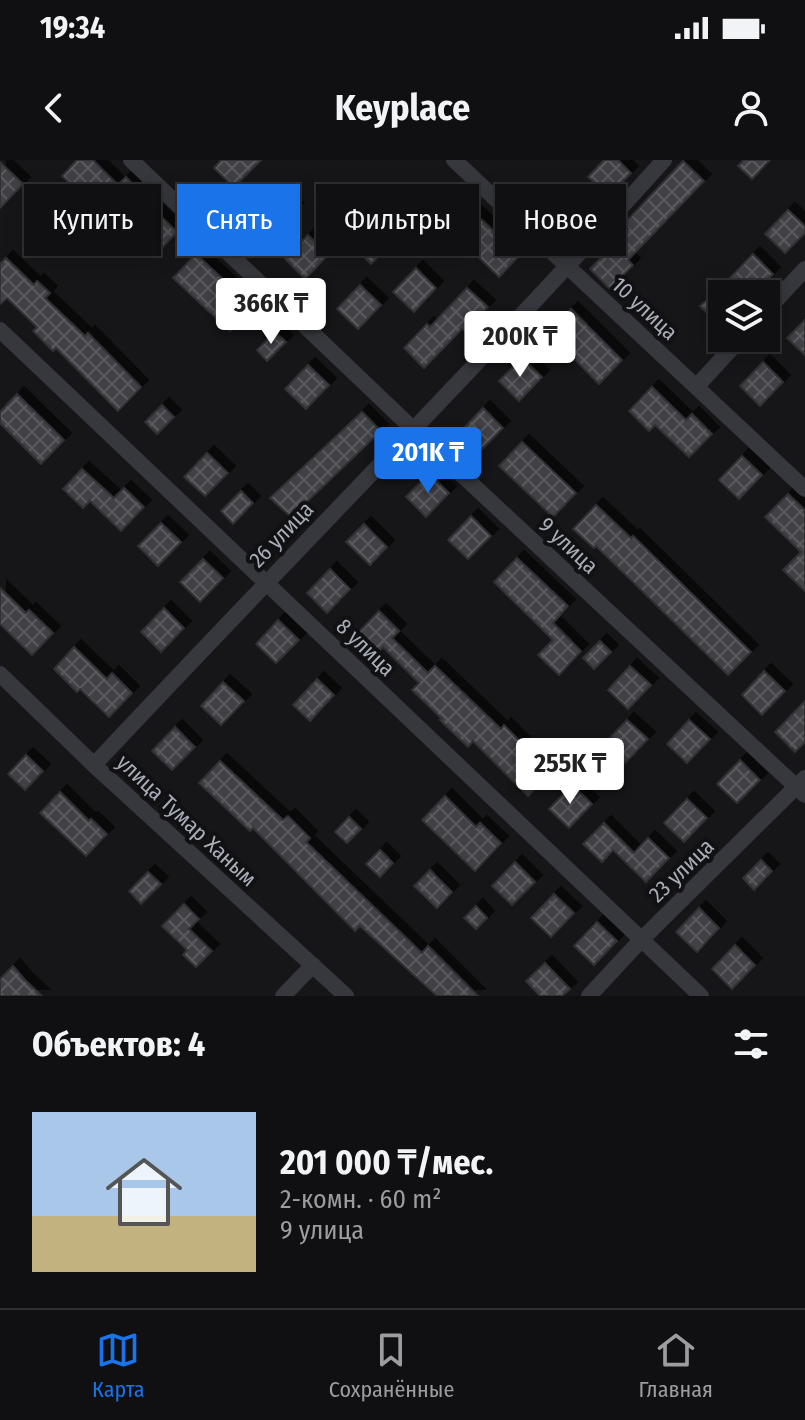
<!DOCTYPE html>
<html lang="ru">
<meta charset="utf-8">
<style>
:root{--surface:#101012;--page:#1e1e20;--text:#f1f3f6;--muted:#9c9d9f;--line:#303032;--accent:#1a73e8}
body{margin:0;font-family:"Fira Sans Condensed",sans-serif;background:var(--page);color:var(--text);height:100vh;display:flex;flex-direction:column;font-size:30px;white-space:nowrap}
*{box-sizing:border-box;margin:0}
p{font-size:26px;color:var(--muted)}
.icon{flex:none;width:44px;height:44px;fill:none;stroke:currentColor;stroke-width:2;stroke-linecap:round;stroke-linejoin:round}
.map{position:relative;height:836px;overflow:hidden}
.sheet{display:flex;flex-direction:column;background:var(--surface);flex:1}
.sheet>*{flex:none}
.guide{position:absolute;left:24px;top:24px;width:758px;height:72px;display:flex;gap:16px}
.controls{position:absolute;left:708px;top:120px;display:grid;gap:16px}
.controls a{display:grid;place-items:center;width:72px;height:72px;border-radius:0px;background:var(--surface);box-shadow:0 4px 20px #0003,0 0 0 2px var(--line);font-size:40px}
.price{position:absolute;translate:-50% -68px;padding:0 18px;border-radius:8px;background:#fff;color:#222;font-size:26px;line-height:52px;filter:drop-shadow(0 2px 4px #0008)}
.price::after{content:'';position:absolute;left:50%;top:48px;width:24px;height:18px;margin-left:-12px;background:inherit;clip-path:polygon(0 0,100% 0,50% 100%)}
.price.current{background:var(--accent);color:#fff}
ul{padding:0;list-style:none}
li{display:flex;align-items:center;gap:24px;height:200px;padding:0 32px}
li+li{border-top:2px solid var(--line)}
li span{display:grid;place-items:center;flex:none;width:224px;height:160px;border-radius:0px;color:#555}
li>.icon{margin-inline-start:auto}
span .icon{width:96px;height:96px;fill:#fffc;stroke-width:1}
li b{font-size:34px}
h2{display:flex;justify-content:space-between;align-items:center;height:96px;padding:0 32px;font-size:34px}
.tag{padding:0 28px;border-radius:0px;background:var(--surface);box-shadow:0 4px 20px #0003,0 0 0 2px var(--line);font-size:28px;line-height:72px}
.tag.current{background:var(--accent);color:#fff}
.status{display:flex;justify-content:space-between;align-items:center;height:56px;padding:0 40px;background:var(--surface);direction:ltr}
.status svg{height:22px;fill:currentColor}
header{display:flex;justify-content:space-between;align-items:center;height:104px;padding:0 32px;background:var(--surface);font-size:36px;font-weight:700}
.menu{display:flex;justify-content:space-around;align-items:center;height:112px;border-top:2px solid var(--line);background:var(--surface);font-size:22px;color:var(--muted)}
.menu a{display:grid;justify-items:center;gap:4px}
.menu .current{color:var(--accent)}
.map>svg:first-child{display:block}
.building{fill:url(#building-cross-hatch);stroke:#303034;stroke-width:2;filter:url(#shadow)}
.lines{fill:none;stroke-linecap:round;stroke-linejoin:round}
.minor{stroke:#37383d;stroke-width:16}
.labels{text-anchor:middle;stroke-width:8;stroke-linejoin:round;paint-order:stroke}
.street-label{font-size:22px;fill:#a8adb8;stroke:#111113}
</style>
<div class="status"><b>19:34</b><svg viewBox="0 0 49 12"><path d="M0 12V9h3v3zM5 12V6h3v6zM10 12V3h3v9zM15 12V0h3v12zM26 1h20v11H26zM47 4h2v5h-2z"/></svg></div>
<header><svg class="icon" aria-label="back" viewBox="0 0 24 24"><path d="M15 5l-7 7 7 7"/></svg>Keyplace<svg class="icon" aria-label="person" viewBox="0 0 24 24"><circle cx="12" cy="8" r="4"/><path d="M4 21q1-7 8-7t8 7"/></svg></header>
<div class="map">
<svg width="805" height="836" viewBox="0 0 805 836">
<defs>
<pattern id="building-cross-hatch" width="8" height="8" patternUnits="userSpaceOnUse" patternTransform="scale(2)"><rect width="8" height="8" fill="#404145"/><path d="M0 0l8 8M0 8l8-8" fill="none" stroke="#595a5e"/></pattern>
<filter id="shadow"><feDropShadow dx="7" dy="-7" stdDeviation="0" flood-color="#0009"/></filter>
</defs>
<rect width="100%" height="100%" fill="#161618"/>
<g class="building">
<polygon points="77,0 93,0 118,25 126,17 144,36 142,38 177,72 155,95 119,61 115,66 62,16"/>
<polygon points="221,0 261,0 234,27 214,8"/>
<polygon points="604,0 618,0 631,13 609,36 588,17"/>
<polygon points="744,0 770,0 752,19 738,6"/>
<polygon points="683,1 704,21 628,100 633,105 610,129 590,109 628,69 623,65"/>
<polygon points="0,2 23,24 0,48"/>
<polygon points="276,30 296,50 273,74 253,54"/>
<polygon points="576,39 596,58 574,83 554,63"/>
<polygon points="423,44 434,55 416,74 405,63"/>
<polygon points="467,46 499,76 502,74 522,93 499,117 467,86 465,89 444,69"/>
<polygon points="788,50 805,66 805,73 785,93 765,74"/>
<polygon points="308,75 328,95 305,119 285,99"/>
<polygon points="371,77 384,91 371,104 357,90"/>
<polygon points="196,94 253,147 230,171 173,118"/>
<polygon points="753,94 773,114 754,134 746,134 730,118"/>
<polygon points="6,98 34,125 37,121 50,133 45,138 85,176 88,173 141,227 118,251 56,188 53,191 33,171 37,167 7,138 0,144 0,104"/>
<polygon points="416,108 436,128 414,152 393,132"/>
<polygon points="360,125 381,145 358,169 337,149"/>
<polygon points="722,127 722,154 715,161 700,146"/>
<polygon points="467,128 488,147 465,171 462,169 424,208 404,188 427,164 430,167"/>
<polygon points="571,149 622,200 599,224 548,172"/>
<polygon points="805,160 805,195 787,178"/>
<polygon points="275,172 286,182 267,201 257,190"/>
<polygon points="522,198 542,217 519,241 499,221"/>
<polygon points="763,202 783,222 760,246 740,226"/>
<polygon points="308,205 329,225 306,249 285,229"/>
<polygon points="652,227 686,260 692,254 712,274 689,297 655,265 649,271 629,251"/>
<polygon points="17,234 64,280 41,304 0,263 0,252"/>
<polygon points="162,245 174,257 157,274 145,262"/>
<polygon points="483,248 503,268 480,291 460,272"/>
<polygon points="362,252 381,271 291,357 270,338"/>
<polygon points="522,282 576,333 553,357 499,306"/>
<polygon points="207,293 228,313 205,336 184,317"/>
<polygon points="742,296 762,315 739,339 719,320"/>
<polygon points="82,309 114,338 124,328 144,347 121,371 90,341 83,348 63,329"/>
<polygon points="429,313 449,333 426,357 406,337"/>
<polygon points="241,331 253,343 233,364 221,351"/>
<polygon points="788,334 805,350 805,431 783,410 801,392 765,357"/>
<polygon points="596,345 631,378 633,376 751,492 728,515 596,386 594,388 573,369"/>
<polygon points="471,356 491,376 468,399 448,380"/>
<polygon points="161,363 181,382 158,406 138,386"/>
<polygon points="364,364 387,387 370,405 346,382"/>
<polygon points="517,398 568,446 553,463 581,491 559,515 538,495 553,480 494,422"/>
<polygon points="203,399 223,418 200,442 180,422"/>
<polygon points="330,409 350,429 327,453 307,433"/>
<polygon points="0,428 26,453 29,450 53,473 32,495 0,464"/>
<polygon points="164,448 184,468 161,492 141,472"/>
<polygon points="379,451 399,471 392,478 428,513 435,506 501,569 504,565 551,613 528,636 473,581 468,587 440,560 442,559 412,530 419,523 383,487 374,497 354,477"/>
<polygon points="278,460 299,480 276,503 256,484"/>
<polygon points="600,481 611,492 594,509 583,498"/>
<polygon points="74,487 107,519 112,513 132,533 109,557 80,529 77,532 54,509"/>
<polygon points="630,506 651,525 628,549 608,530"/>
<polygon points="764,511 785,531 762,555 742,535"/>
<polygon points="317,519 334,535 310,561 293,545"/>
<polygon points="223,522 244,541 221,565 201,546"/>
<polygon points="805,541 805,582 795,592 775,572"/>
<polygon points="627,560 648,579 625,603 605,583"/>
<polygon points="689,560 710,579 687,603 667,584"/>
<polygon points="175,567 195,587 172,610 152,591"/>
<polygon points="26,595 43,611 25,630 8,614"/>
<polygon points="740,600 760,620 737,643 717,624"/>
<polygon points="220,601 283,660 288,656 310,678 306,682 422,793 428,786 478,836 437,836 360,766 355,771 253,668 250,671 199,623"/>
<polygon points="572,625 592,644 569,668 549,649"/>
<polygon points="60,632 89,661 91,659 107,674 86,696 40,653"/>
<polygon points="445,636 476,667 480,663 501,683 475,711 422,660"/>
<polygon points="687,639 707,658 684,682 664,663"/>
<polygon points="349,657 361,669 347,683 335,672"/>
<polygon points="604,663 634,693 648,678 669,698 646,722 613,690 602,702 583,684"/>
<polygon points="380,690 393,703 380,717 366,704"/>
<polygon points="761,700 772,711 754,730 743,718"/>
<polygon points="515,702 535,722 512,745 492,726"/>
<polygon points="430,710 452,732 437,748 414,726"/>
<polygon points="148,712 161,724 141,744 129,731"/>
<polygon points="554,734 574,753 551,777 531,758"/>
<polygon points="184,744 199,759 189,769 212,791 196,807 183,795 187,790 162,766"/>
<polygon points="476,746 487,758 476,769 464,758"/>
<polygon points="699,748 719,768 697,792 676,772"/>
<polygon points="597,762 617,781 594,805 574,786"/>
<polygon points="735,785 755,805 732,829 712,809"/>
<polygon points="545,803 570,829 562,836 540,836 526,821"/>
<polygon points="13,806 25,820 42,836 0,836 0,819"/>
</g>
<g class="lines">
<g class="minor">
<polyline points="131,0 414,270 805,635"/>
<polyline points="454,0 805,329"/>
<polyline points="766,151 805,109"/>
<polyline points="0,170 701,836"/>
<polyline points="697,226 741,178"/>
<polyline points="0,514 94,605 346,836"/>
<path d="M 94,605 C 284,402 479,206 664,0"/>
<polyline points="283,836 313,805"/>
<polyline points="589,836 641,780 805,618"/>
</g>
</g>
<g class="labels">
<g class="street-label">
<text transform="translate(645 148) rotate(43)" y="8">10 улица</text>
<text transform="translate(281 374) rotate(-46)" y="8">26 улица</text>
<text transform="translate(569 385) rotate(43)" y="8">9 улица</text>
<text transform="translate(366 487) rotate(44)" y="8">8 улица</text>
<text transform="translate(187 660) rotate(43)" y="8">улица Тумар Ханым</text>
<text transform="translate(681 710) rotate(-44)" y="8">23 улица</text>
</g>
</g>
</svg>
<div class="controls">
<a><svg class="icon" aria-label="layers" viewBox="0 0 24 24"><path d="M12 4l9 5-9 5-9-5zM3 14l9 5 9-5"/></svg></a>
</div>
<b class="price" style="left:271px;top:186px">366K ₸</b>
<b class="price" style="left:520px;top:219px">200K ₸</b>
<b class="price current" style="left:428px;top:335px">201K ₸</b>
<b class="price" style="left:570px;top:646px">255K ₸</b>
<div class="guide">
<a class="tag">Купить</a>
<a class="tag current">Снять</a>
<a class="tag">Фильтры</a>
<a class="tag">Новое</a>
</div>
</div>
<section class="sheet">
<h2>Объектов: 4<svg class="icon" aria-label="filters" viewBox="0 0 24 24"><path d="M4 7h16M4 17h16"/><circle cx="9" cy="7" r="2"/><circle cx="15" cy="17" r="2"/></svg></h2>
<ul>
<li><span style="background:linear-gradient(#a9c7e8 65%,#c2b280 0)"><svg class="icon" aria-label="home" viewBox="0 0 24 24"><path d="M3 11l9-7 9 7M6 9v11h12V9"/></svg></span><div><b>201 000 ₸/мес.</b><p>2-комн. · 60 m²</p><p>9 улица</p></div></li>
</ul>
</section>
<nav class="menu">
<a class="current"><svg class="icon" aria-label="map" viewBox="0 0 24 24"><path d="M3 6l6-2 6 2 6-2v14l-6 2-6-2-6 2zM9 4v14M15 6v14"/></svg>Карта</a>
<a><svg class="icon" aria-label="saved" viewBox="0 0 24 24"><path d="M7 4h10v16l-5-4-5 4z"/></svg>Сохранённые</a>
<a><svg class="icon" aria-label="home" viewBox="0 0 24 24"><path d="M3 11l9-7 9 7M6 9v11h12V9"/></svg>Главная</a>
</nav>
